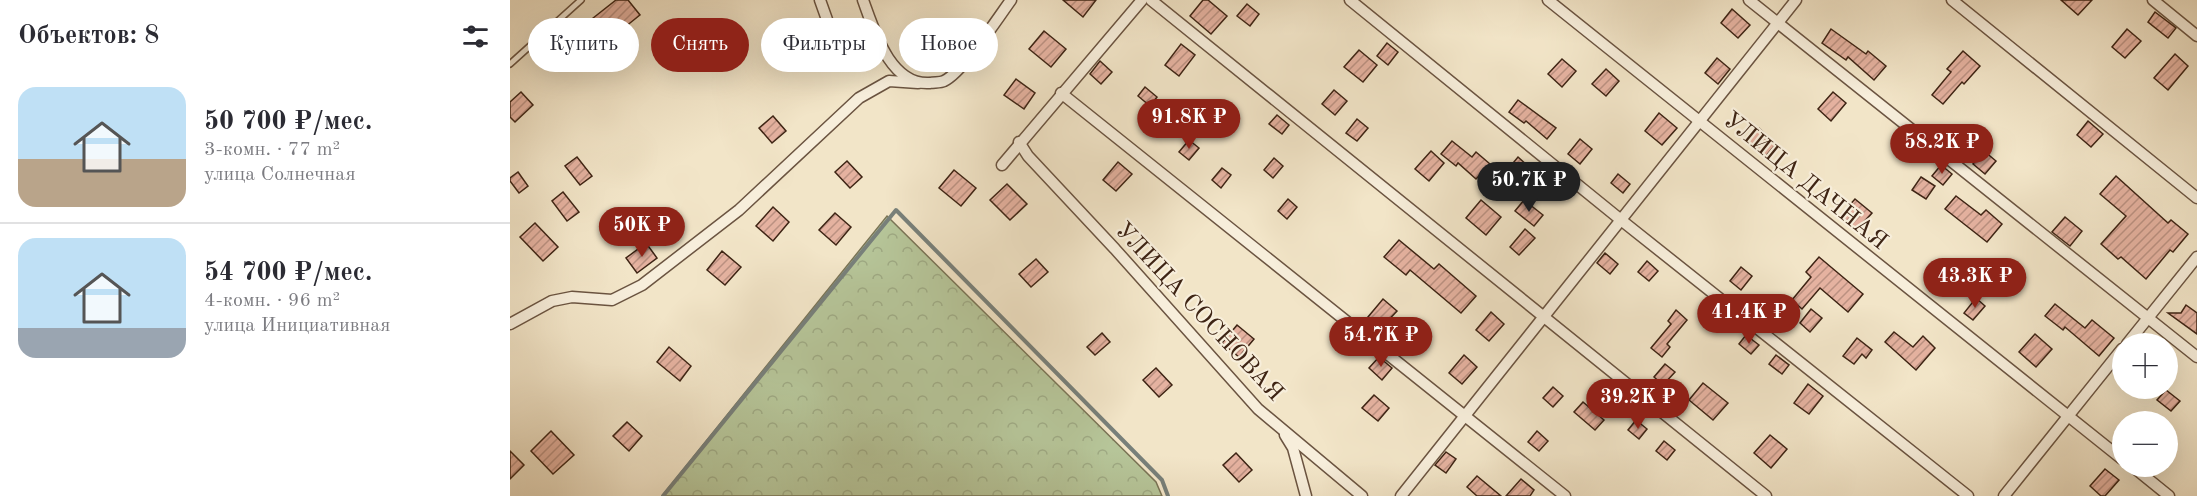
<!DOCTYPE html>
<html lang="ru">
<meta charset="utf-8">
<style>
:root{--surface:#fff;--page:#f7f7f7;--text:#2b2b33;--muted:#7c7c81;--line:#e1e1e2;--accent:#8f2418}
body{margin:0;font-family:"Old Standard TT",serif;background:var(--page);color:var(--text);height:100vh;display:flex;flex-direction:column;font-size:22px;white-space:nowrap}
*{box-sizing:border-box;margin:0}
p{font-size:20px;color:var(--muted)}
.icon{flex:none;width:33px;height:33px;fill:none;stroke:currentColor;stroke-width:2;stroke-linecap:round;stroke-linejoin:round}
.map{position:relative;flex:1;overflow:hidden}
.panel{display:flex;flex-direction:column;background:var(--surface);width:510px}
.panel>*{flex:none}
.guide{position:absolute;left:18px;top:18px;width:570px;height:54px;display:flex;gap:12px}
.tools{position:absolute;left:1602px;top:333px;display:grid;gap:12px}
.tools a{display:grid;place-items:center;width:66px;height:66px;border-radius:50%;background:var(--surface);box-shadow:0 6px 24px #0002;font-size:30px}
.price{position:absolute;translate:-50% -51px;padding:0 14px;border-radius:21px;background:var(--accent);color:#fff;font-size:20px;line-height:39px;filter:drop-shadow(0 2px 3px #0008)}
.price::after{content:'';position:absolute;left:50%;top:36px;width:18px;height:14px;margin-left:-9px;background:inherit;clip-path:polygon(0 0,100% 0,50% 100%)}
.price.current{background:#222;color:#fff}
ul{padding:0;list-style:none}
li{display:flex;align-items:center;gap:18px;height:150px;padding:0 18px}
li+li{border-top:2px solid var(--line)}
li span{display:grid;place-items:center;flex:none;width:168px;height:120px;border-radius:18px;color:#555}
li>.icon{margin-inline-start:auto}
span .icon{width:72px;height:72px;fill:#fffc;stroke-width:1}
li b{font-size:26px}
h2{display:flex;justify-content:space-between;align-items:center;height:72px;padding:0 18px;font-size:26px}
.chip{padding:0 21px;border-radius:27px;background:var(--surface);box-shadow:0 6px 24px #0002;font-size:21px;line-height:54px}
.chip.current{background:var(--accent);color:#fff}
main{display:flex;flex:1;min-height:0}
.map>svg:first-child{display:block}
.forest{fill:url(#forest-crowns);stroke:#7a7456;stroke-width:1.5}
.lines{fill:none;stroke-linecap:round;stroke-linejoin:round}
.stream{stroke:#78807a;stroke-width:4}
.building{fill:url(#building-hatch);stroke:#3e2414;stroke-width:1.5}
.service-casing{stroke:#6b5441;stroke-width:8}
.minor-casing{stroke:#6b5441;stroke-width:13}
.service{stroke:#f7eedb;stroke-width:5}
.minor{stroke:#f7eedb;stroke-width:10}
.labels{text-anchor:middle;stroke-width:4.5;stroke-linejoin:round;paint-order:stroke}
.street-label{font-size:24px;fill:#3e2414;stroke:#f7eedb}
</style>
<main>
<section class="panel">
<h2>Объектов: 8<svg class="icon" aria-label="filters" viewBox="0 0 24 24"><path d="M4 7h16M4 17h16"/><circle cx="9" cy="7" r="2"/><circle cx="15" cy="17" r="2"/></svg></h2>
<ul>
<li><span style="background:linear-gradient(#bfe0f5 60%,#b9a48a 0)"><svg class="icon" aria-label="home" viewBox="0 0 24 24"><path d="M3 11l9-7 9 7M6 9v11h12V9"/></svg></span><div><b>50 700 ₽/мес.</b><p>3-комн. · 77 m²</p><p>улица Солнечная</p></div></li>
<li><span style="background:linear-gradient(#bfe0f5 75%,#9aa5b1 0)"><svg class="icon" aria-label="home" viewBox="0 0 24 24"><path d="M3 11l9-7 9 7M6 9v11h12V9"/></svg></span><div><b>54 700 ₽/мес.</b><p>4-комн. · 96 m²</p><p>улица Инициативная</p></div></li>
</ul>
</section>
<div class="map">
<svg width="1687" height="496" viewBox="0 0 1687 496">
<defs>
<pattern id="forest-crowns" width="20" height="18" patternUnits="userSpaceOnUse" patternTransform="scale(1.5)"><rect width="20" height="18" fill="#b6c599"/><path d="M2 6a3 3 0 1 1 6 0M12 15a3 3 0 1 1 6 0" fill="none" stroke="#9ea983"/></pattern>
<pattern id="building-hatch" width="6" height="6" patternUnits="userSpaceOnUse" patternTransform="scale(1.5)"><rect width="6" height="6" fill="#e5b2a0"/><path d="M-1 1l2-2M0 6l6-6M5 7l2-2" fill="none" stroke="#bb9181"/></pattern>
</defs>
<rect width="100%" height="100%" fill="#f2e5c8"/>
<filter id="stains"><feTurbulence type="fractalNoise" baseFrequency=".00333" numOctaves="4"/><feColorMatrix values="0 0 0 0 .2 0 0 0 0 .09 0 0 0 0 .02 0 0 0 .5 -.17"/></filter>
<radialGradient id="worn" r=".72"><stop offset=".6" stop-color="#630" stop-opacity="0"/><stop offset="1" stop-color="#630" stop-opacity=".3"/></radialGradient>
<polygon class="forest" points="377,216 646,482 652,496 152,496"/>
<g class="lines">
<polyline class="stream" points="153,496 386,210 652,480 658,496"/>
</g>
<g class="building">
<polygon points="106,0 118,0 130,15 95,43 78,22"/>
<polygon points="553,0 586,0 573,17"/>
<polygon points="693,0 698,0 717,16 701,34 680,16"/>
<polygon points="1551,0 1582,0 1568,15"/>
<polygon points="737,4 749,14 740,26 727,16"/>
<polygon points="1222,9 1240,25 1228,38 1211,23"/>
<polygon points="1645,12 1666,28 1658,38 1638,22"/>
<polygon points="1321,29 1356,54 1358,51 1376,66 1364,80 1338,57 1336,60 1312,43"/>
<polygon points="1617,29 1631,41 1615,58 1602,47"/>
<polygon points="534,31 556,49 541,67 519,49"/>
<polygon points="877,43 888,52 878,65 867,56"/>
<polygon points="671,44 685,55 669,76 655,65"/>
<polygon points="849,50 867,65 853,82 834,67"/>
<polygon points="1453,51 1470,66 1454,84 1452,82 1433,104 1422,95 1441,72 1437,69"/>
<polygon points="1665,54 1678,66 1658,90 1644,78"/>
<polygon points="1207,58 1220,69 1208,84 1195,73"/>
<polygon points="1052,59 1066,71 1052,87 1038,74"/>
<polygon points="590,61 602,72 591,84 580,74"/>
<polygon points="1096,69 1109,81 1096,96 1082,84"/>
<polygon points="506,79 525,93 514,109 494,95"/>
<polygon points="635,87 647,97 640,106 628,96"/>
<polygon points="824,90 837,101 825,115 812,104"/>
<polygon points="11,92 23,105 5,122 0,117 0,102"/>
<polygon points="1323,92 1336,103 1321,121 1308,109"/>
<polygon points="1008,100 1046,128 1037,139 1016,121 1014,123 999,112"/>
<polygon points="711,109 725,120 712,135 698,124"/>
<polygon points="662,111 671,119 661,131 652,123"/>
<polygon points="1149,113 1167,128 1152,145 1135,131"/>
<polygon points="767,115 779,125 772,134 759,124"/>
<polygon points="263,116 276,131 262,143 249,128"/>
<polygon points="847,119 858,128 847,141 836,133"/>
<polygon points="1578,121 1593,134 1581,147 1567,135"/>
<polygon points="1249,128 1266,144 1255,157 1237,142"/>
<polygon points="1070,139 1082,149 1070,164 1058,154"/>
<polygon points="679,140 689,148 679,160 669,152"/>
<polygon points="942,141 962,157 966,152 980,164 966,179 948,163 946,166 931,154"/>
<polygon points="921,151 934,163 919,181 905,169"/>
<polygon points="1474,151 1486,161 1475,174 1463,164"/>
<polygon points="67,157 82,176 70,185 55,166"/>
<polygon points="1008,157 1018,166 1009,177 999,168"/>
<polygon points="764,158 773,166 763,178 754,170"/>
<polygon points="337,161 352,177 340,188 325,172"/>
<polygon points="608,162 622,174 606,191 593,180"/>
<polygon points="1431,165 1442,174 1433,185 1422,176"/>
<polygon points="712,168 721,175 711,188 702,180"/>
<polygon points="444,170 466,188 451,206 429,188"/>
<polygon points="8,172 18,186 9,193 0,181 0,178"/>
<polygon points="1108,174 1120,184 1113,193 1101,183"/>
<polygon points="1606,176 1658,223 1661,220 1678,234 1663,252 1660,250 1636,279 1611,257 1608,259 1591,244 1616,216 1590,194"/>
<polygon points="1411,177 1425,186 1416,199 1402,190"/>
<polygon points="497,184 517,204 500,220 480,200"/>
<polygon points="53,192 69,212 57,221 42,201"/>
<polygon points="1446,196 1471,215 1476,210 1492,224 1477,242 1435,209"/>
<polygon points="778,199 787,207 777,219 768,211"/>
<polygon points="1345,199 1362,213 1346,231 1329,217"/>
<polygon points="971,200 991,217 976,235 956,218"/>
<polygon points="1014,200 1033,215 1024,226 1005,211"/>
<polygon points="263,207 279,222 263,241 246,226"/>
<polygon points="325,213 341,227 326,245 309,230"/>
<polygon points="1555,217 1572,231 1560,246 1542,232"/>
<polygon points="25,223 48,247 33,261 10,237"/>
<polygon points="1015,229 1025,238 1009,255 1000,247"/>
<polygon points="889,240 924,269 929,264 966,296 951,313 900,270 896,275 874,257"/>
<polygon points="136,243 147,258 127,273 116,258"/>
<polygon points="212,251 231,267 215,285 197,270"/>
<polygon points="1095,253 1108,264 1100,274 1087,263"/>
<polygon points="1309,257 1353,294 1338,312 1310,288 1292,309 1282,300 1301,277 1296,272"/>
<polygon points="526,259 538,272 521,287 509,274"/>
<polygon points="1137,261 1148,271 1139,281 1128,272"/>
<polygon points="1231,267 1242,276 1231,290 1220,281"/>
<polygon points="1466,298 1475,306 1463,320 1454,313"/>
<polygon points="873,299 887,311 871,328 858,317"/>
<polygon points="1545,304 1575,328 1582,320 1604,338 1589,356 1555,327 1553,330 1535,316"/>
<polygon points="1676,305 1687,313 1687,334 1658,313 1671,313"/>
<polygon points="1301,309 1312,318 1300,332 1290,323"/>
<polygon points="1166,310 1177,320 1157,344 1160,347 1152,357 1141,348 1161,324 1158,321"/>
<polygon points="981,312 994,324 979,341 966,330"/>
<polygon points="727,325 744,339 729,357 712,343"/>
<polygon points="1384,332 1403,347 1413,336 1425,348 1406,370 1375,342"/>
<polygon points="592,333 600,342 585,355 577,347"/>
<polygon points="1525,334 1542,349 1526,367 1509,352"/>
<polygon points="1236,335 1249,345 1241,354 1229,344"/>
<polygon points="1347,338 1362,350 1356,358 1352,354 1344,364 1333,356"/>
<polygon points="159,347 181,366 170,381 147,362"/>
<polygon points="954,355 967,367 952,384 939,373"/>
<polygon points="1266,355 1279,365 1272,374 1259,364"/>
<polygon points="869,357 882,368 872,380 859,368"/>
<polygon points="1155,364 1165,372 1153,385 1144,377"/>
<polygon points="646,368 662,385 649,397 633,380"/>
<polygon points="1193,383 1218,403 1203,420 1179,400"/>
<polygon points="1298,384 1313,396 1299,414 1284,403"/>
<polygon points="1043,387 1053,396 1043,407 1033,398"/>
<polygon points="1656,390 1670,401 1661,411 1647,400"/>
<polygon points="864,395 879,408 868,421 852,408"/>
<polygon points="1073,402 1094,420 1085,430 1064,412"/>
<polygon points="1126,420 1137,429 1129,439 1118,430"/>
<polygon points="117,422 132,436 119,451 103,436"/>
<polygon points="41,431 64,455 43,474 21,451"/>
<polygon points="1027,431 1038,441 1029,451 1018,442"/>
<polygon points="1260,435 1277,449 1261,468 1244,453"/>
<polygon points="1154,441 1165,450 1157,460 1146,451"/>
<polygon points="0,451 14,465 0,479"/>
<polygon points="936,452 946,459 936,473 925,465"/>
<polygon points="726,453 742,470 729,482 713,465"/>
<polygon points="1595,469 1609,480 1595,496 1591,496 1580,486"/>
<polygon points="967,476 991,496 967,496 957,487"/>
<polygon points="1011,479 1024,490 1020,496 996,496"/>
</g>
<g class="lines">
<defs>
<polyline id="service" points="0,64 71,0"/>
<g id="minor">
<polyline points="310,0 320,28 339,44 370,45"/>
<path d="M 353,0 C 364,30 380,86 420,83 C 424,82 430,83 434,81 C 452,73 488,18 501,0"/>
<polyline points="641,0 1256,496"/>
<polyline points="840,0 1111,220 1458,496"/>
<polyline points="1038,0 1612,459"/>
<polyline points="1239,0 1687,357"/>
<polyline points="1442,0 1687,198"/>
<polyline points="1643,0 1687,36"/>
<polyline points="551,93 1055,496"/>
<polyline points="509,142 518,156 605,249 748,409 852,496"/>
<polyline points="492,165 632,0"/>
<polyline points="0,324 42,301 62,297 102,300 132,285 229,210 349,98 379,81 408,83"/>
<polyline points="1617,344 1687,257"/>
<polyline points="775,435 783,448 796,496"/>
<polyline points="1622,466 1659,496"/>
<polyline points="891,496 1286,0"/>
<polyline points="1494,496 1612,349"/>
</g>
</defs>
<use href="#service" class="service-casing"/>
<use href="#minor" class="minor-casing"/>
<use href="#service" class="service"/>
<use href="#minor" class="minor"/>
</g>
<g class="labels">
<g class="street-label">
<text transform="translate(1296 180) rotate(39)" y="8">УЛИЦА ДАЧНАЯ</text>
<text transform="translate(690 311) rotate(47)" y="8">УЛИЦА СОСНОВАЯ</text>
</g>
</g>
<rect width="100%" height="100%" filter="url(#stains)"/>
<rect width="100%" height="100%" fill="url(#worn)"/>
</svg>
<div class="tools">
<a>+</a>
<a>−</a>
</div>
<b class="price" style="left:679px;top:150px">91.8K ₽</b>
<b class="price" style="left:1432px;top:175px">58.2K ₽</b>
<b class="price current" style="left:1019px;top:213px">50.7K ₽</b>
<b class="price" style="left:132px;top:258px">50K ₽</b>
<b class="price" style="left:1465px;top:309px">43.3K ₽</b>
<b class="price" style="left:1239px;top:345px">41.4K ₽</b>
<b class="price" style="left:871px;top:368px">54.7K ₽</b>
<b class="price" style="left:1128px;top:430px">39.2K ₽</b>
<div class="guide">
<a class="chip">Купить</a>
<a class="chip current">Снять</a>
<a class="chip">Фильтры</a>
<a class="chip">Новое</a>
</div>
</div>
</main>
